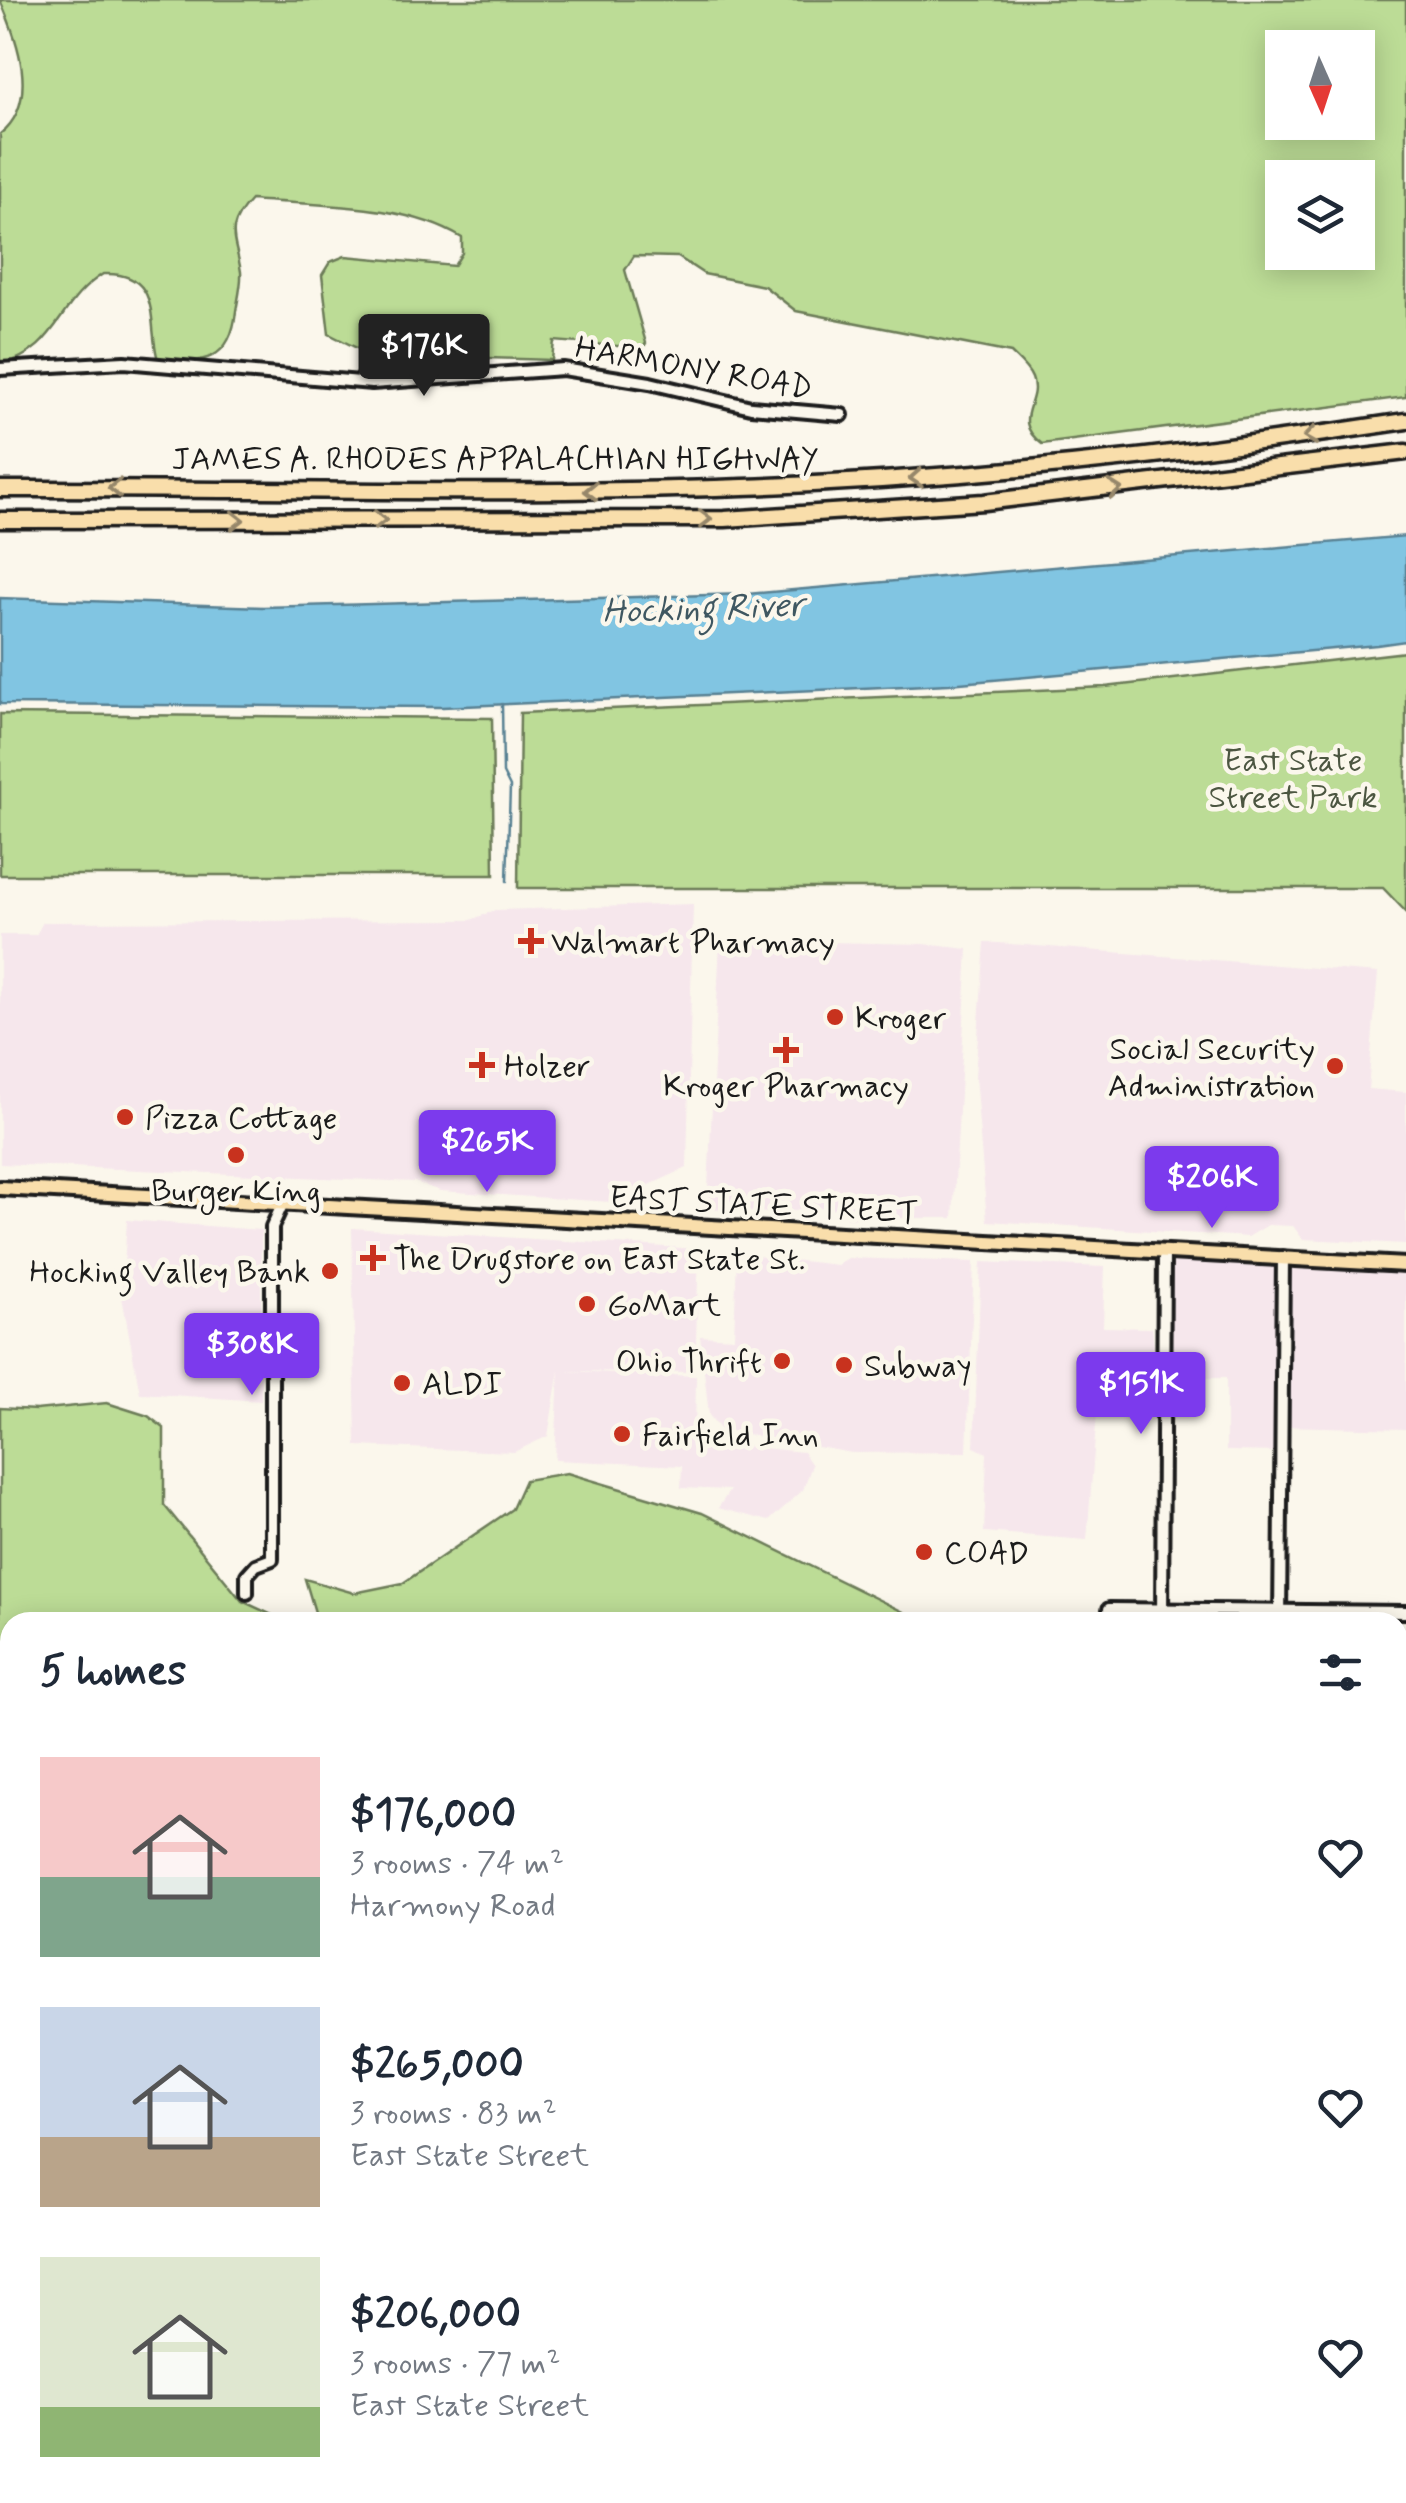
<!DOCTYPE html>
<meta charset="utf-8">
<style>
:root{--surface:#fff;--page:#f2f2f3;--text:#1f2937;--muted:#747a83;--accent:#7c3aed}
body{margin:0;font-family:Mynerve,sans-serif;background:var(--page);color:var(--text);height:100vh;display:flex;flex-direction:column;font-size:38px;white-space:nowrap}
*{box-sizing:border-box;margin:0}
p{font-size:32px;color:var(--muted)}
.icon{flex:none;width:55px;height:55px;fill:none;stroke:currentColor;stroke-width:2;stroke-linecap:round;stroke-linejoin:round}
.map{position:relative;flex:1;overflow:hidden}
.details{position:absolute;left:0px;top:1612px;width:1408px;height:892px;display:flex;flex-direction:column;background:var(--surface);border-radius:30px 30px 0 0;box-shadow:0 5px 25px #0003}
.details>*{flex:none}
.needle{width:65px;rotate:177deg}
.buttons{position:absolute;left:1265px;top:30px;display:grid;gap:20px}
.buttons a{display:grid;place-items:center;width:110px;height:110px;border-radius:0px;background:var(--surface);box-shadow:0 5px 25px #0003;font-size:50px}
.price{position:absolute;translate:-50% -85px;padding:0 22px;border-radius:10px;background:var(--accent);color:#fff;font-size:32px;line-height:65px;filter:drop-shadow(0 2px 5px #0008)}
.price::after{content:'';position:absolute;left:50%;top:60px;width:30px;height:22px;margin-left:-15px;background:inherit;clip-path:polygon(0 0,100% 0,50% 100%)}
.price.current{background:#222;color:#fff}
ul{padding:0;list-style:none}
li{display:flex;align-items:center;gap:30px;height:250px;padding:0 40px}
li span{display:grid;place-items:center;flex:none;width:280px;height:200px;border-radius:0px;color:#555}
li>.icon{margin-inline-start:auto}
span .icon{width:120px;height:120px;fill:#fffc;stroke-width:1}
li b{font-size:42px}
h2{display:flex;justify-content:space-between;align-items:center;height:120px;padding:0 40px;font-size:42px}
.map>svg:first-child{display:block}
.built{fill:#f6e7ec}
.green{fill:#bcdc96;stroke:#6c7c59;stroke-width:2.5;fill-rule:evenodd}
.water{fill:#81c5e2;stroke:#598193;stroke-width:2.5}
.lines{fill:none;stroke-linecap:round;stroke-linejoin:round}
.stream{stroke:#598193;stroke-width:2.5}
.minor-casing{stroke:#1c1c1c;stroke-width:18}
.major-casing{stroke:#1c1c1c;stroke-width:20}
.highway-casing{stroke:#1c1c1c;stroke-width:21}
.minor{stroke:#fbf7ec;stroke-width:10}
.major{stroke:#f9deab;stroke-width:12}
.highway{stroke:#f9deab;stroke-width:14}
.oneway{stroke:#96876b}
.poi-dot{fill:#c8321e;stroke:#fbf7ec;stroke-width:4}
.labels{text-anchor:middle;stroke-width:9;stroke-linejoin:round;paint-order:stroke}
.street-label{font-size:32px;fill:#1c1c1c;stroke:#fbf7ec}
.park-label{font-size:32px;fill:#4c5641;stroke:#fbf7ec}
.poi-label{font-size:32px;fill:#1c1c1c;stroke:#fbf7ec;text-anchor:start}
.water-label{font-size:35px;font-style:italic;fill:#3f5761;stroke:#fbf7ec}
</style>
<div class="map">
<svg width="1406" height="2503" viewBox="0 0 1406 2503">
<rect width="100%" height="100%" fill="#fbf7ec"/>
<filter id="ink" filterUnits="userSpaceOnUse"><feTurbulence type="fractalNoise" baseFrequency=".01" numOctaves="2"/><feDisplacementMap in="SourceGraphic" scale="20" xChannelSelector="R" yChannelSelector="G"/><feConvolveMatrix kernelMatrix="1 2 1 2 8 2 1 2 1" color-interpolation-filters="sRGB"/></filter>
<g filter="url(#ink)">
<g class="built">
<polygon points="693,904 687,1168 612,1202 440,1191 415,1182 0,1164 0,935 36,935 43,922 471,920 495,910"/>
<polygon points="720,940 924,944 968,949 953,1218 848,1218 841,1209 804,1207 785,1214 707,1209"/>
<polygon points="985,942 1378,973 1368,1089 1406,1092 1406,1244 1303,1239 1293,1226 1268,1225 1248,1237 987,1221 975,1076"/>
<polygon points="127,1220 261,1230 261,1401 140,1393 122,1297"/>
<polygon points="352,1228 699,1249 695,1372 564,1371 696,1376 695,1441 803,1452 812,1465 803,1490 769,1521 718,1508 730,1490 681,1488 682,1466 555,1460 559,1370 548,1436 514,1452 356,1446"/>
<polygon points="1164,1251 1406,1265 1406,1429 1281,1426 1281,1452 1226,1451 1226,1378 1166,1378"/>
<polygon points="737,1254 838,1265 848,1258 974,1262 967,1452 852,1453 721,1430 709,1415 700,1336 734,1338"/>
<polygon points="981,1262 1105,1267 1103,1327 1152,1328 1157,1377 1100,1374 1087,1540 984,1532 987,1453 974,1447"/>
</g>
<g class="green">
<path d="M 0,0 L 1406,0 L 1406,397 L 1042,444 C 1009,419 1042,403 1032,378 C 1028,368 1018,360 1011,353 L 796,311 L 764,286 L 704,274 L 678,257 L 634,256 L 625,270 L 646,343 L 643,348 L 554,341 L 552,360 L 386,355 L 357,348 L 329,334 L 322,275 L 330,262 L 345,256 L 454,266 L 462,253 L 462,238 C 403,202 317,206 251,200 C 223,230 236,239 241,272 C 242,283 238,299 236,311 C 231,362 204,362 159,363 C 146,329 166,271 103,274 C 56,303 59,350 0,365 L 0,134 C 41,102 17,38 0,0 ZM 1282,48 L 1358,48 L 1358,122 L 1282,122 ZM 1282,178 L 1358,178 L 1358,252 L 1282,252 Z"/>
<polygon points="1406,652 1406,912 1383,888 518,888 520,713 1105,687"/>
<polygon points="0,714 492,718 494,875 0,875"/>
<polygon points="107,1403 148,1416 164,1428 164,1505 242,1601 287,1622 10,1622 10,2495 1398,2495 1398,2211 1406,2210 1406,2503 0,2503 0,1408 36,1410"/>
<polygon points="567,1473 702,1513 924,1622 312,1622 317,1619 305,1579 354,1593 403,1583 512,1509 525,1480"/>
</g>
<polygon class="water" points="1406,536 1406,641 1377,645 949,684 442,707 0,704 0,598 263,607 747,594"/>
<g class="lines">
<polyline class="stream" points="502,704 503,773 510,787 507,881"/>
<defs>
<g id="minor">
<polyline points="0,369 124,362 372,383 563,369 650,383 751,407 842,415"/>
<polyline points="247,1593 247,1575 256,1565 272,1559 272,1227 282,1205"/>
<polyline points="1109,1609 1406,1612"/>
<polyline points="1162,1622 1164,1251"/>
<polyline points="1280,1622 1283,1257"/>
<polyline points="1398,1881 1406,1881"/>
<polyline points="1398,2047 1406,2047"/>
<polyline points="1398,2202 1406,2202"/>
</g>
<polyline id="major" points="0,1188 1406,1265"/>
<g id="highway">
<path d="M 0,489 C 247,488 495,496 743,487 C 965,479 1186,455 1406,421"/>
<polyline points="0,520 725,519 984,502 1406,452"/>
</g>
</defs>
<use href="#minor" class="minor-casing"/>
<use href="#major" class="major-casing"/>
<use href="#highway" class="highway-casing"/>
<use href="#minor" class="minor"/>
<use href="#major" class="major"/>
<use href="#highway" class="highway"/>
</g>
<defs><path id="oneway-chevron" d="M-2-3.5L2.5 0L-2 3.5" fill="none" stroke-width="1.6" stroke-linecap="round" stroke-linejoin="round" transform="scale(2.5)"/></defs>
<g class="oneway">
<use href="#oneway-chevron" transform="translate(1310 436) rotate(172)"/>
<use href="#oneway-chevron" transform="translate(916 478) rotate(176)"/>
<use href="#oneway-chevron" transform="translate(115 488) rotate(180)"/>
<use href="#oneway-chevron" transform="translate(1115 489) rotate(-6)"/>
<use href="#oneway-chevron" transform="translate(591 491) rotate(179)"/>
<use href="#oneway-chevron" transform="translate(705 519) rotate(-1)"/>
<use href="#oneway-chevron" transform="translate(237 520)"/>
<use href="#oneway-chevron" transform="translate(380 520)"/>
</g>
</g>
<g class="poi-dot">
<path d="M526 926h10v10h10v10h-10v10h-10v-10h-10v-10h10z"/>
<circle cx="835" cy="1017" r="10"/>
<path d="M781 1035h10v10h10v10h-10v10h-10v-10h-10v-10h10z"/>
<path d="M477 1050h10v10h10v10h-10v10h-10v-10h-10v-10h10z"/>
<circle cx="1335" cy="1066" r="10"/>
<circle cx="125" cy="1117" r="10"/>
<circle cx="236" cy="1155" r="10"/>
<path d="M368 1243h10v10h10v10h-10v10h-10v-10h-10v-10h10z"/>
<circle cx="330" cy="1271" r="10"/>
<circle cx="587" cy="1304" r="10"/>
<circle cx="782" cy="1361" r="10"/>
<circle cx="844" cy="1365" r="10"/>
<circle cx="402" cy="1383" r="10"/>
<circle cx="622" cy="1434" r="10"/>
<circle cx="924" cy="1552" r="10"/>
</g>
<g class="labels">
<g class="street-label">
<text transform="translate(694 367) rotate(10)" y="11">HARMONY ROAD</text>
<text x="495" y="469">JAMES A. RHODES APPALACHIAN HIGHWAY</text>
<text transform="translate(764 1204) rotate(3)" y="11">EAST STATE STREET</text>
</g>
<g class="park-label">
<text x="1293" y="770">East State<tspan x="1293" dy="37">Street Park</tspan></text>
</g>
<g class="poi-label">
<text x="551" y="952">Walmart Pharmacy</text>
<text x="855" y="1028">Kroger</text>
<text x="1315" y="1059" text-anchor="end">Social Security<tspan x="1315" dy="37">Administration</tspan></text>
<text x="504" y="1076">Holzer</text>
<text x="786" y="1096" text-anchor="middle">Kroger Pharmacy</text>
<text x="145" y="1128">Pizza Cottage</text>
<text x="236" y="1201" text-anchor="middle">Burger King</text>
<text x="393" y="1269">The Drugstore on East State St.</text>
<text x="310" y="1282" text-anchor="end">Hocking Valley Bank</text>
<text x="607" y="1315">GoMart</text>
<text x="762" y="1372" text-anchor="end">Ohio Thrift</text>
<text x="864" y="1376">Subway</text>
<text x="422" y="1394">ALDI</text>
<text x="642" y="1445">Fairfield Inn</text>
<text x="944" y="1563">COAD</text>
</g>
<g class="water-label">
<text transform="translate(703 607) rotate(-2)" y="12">Hocking River</text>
</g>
</g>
</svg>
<div class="buttons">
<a><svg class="needle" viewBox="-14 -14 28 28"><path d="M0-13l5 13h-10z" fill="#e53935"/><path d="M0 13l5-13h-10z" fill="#747a83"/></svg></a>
<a><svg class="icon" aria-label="layers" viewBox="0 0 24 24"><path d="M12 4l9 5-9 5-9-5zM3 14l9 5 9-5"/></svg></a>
</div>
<b class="price current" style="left:424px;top:399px">$176K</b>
<b class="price" style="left:487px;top:1195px">$265K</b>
<b class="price" style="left:1212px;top:1231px">$206K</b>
<b class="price" style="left:252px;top:1398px">$308K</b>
<b class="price" style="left:1141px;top:1437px">$151K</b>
<section class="details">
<h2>5 homes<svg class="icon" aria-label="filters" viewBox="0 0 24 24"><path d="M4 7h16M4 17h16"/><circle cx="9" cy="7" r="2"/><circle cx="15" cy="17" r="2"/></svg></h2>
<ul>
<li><span style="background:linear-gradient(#f6c9c9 60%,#7fa58c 0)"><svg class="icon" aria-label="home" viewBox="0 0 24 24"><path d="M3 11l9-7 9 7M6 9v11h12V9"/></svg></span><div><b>$176,000</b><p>3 rooms · 74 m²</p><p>Harmony Road</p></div><svg class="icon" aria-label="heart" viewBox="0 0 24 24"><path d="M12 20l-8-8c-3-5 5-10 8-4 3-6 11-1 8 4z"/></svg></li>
<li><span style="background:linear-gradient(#c9d6e8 65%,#b9a48a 0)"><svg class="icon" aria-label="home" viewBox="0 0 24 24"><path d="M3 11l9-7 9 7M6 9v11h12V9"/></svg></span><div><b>$265,000</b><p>3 rooms · 83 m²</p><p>East State Street</p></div><svg class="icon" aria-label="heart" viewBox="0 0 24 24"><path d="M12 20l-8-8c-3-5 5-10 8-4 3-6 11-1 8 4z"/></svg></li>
<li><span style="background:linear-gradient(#dfe7d0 75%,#8fb573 0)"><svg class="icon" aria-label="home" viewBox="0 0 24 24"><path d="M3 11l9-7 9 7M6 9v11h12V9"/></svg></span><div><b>$206,000</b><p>3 rooms · 77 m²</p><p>East State Street</p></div><svg class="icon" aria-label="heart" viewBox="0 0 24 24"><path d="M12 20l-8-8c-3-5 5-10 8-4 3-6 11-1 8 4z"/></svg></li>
</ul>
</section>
</div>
